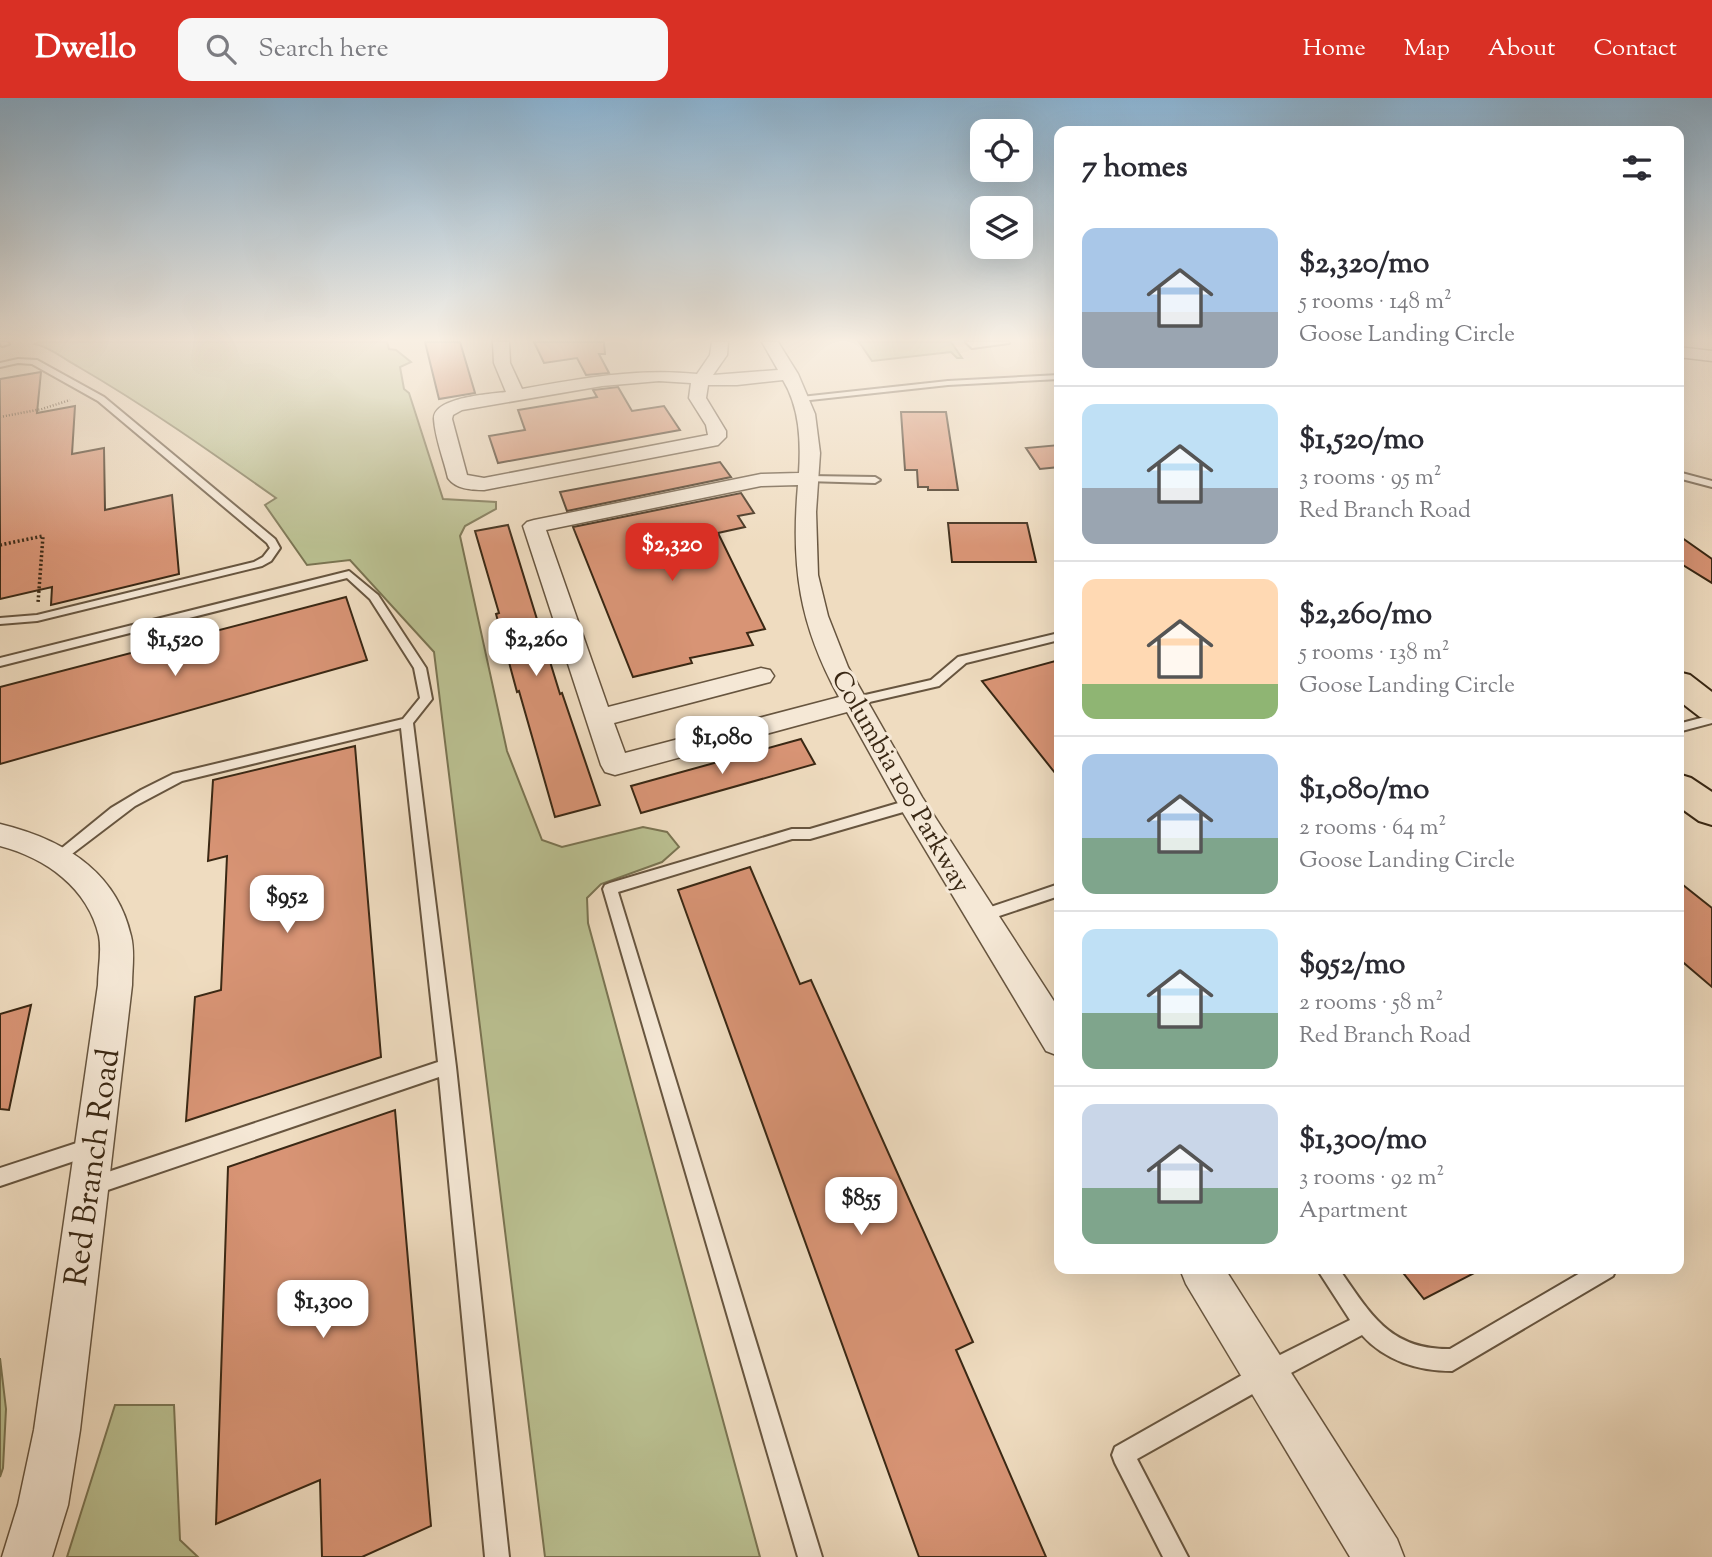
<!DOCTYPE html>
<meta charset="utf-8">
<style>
:root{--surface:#fff;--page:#f7f7f7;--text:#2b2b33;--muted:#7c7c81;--line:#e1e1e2;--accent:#d93025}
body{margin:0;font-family:"Sorts Mill Goudy",serif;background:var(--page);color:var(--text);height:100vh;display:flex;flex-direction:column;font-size:26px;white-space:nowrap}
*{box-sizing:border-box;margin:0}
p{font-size:23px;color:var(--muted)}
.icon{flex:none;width:38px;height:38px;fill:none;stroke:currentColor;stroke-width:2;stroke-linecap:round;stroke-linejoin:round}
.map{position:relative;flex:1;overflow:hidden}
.side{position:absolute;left:1054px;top:28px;width:630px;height:1148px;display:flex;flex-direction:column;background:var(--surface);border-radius:14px;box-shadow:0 7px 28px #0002}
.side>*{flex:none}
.controls{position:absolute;left:970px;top:21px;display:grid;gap:14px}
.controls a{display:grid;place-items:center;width:63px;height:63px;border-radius:14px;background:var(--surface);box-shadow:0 7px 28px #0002;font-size:35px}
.price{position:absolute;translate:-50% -60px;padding:0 16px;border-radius:14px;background:#fff;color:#222;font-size:23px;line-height:46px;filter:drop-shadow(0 2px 4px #0008)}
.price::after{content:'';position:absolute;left:50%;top:42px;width:21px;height:16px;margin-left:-10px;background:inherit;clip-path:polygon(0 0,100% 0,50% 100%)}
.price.active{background:var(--accent);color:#fff}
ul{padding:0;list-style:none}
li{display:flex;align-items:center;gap:21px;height:175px;padding:0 28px}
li+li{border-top:2px solid var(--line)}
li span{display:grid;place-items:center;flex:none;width:196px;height:140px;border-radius:14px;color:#555}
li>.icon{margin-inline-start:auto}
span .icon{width:84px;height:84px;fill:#fffc;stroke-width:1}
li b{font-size:30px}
h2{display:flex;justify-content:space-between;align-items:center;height:84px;padding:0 28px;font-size:30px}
header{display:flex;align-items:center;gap:42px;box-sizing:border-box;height:98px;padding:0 35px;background:var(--accent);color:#fff}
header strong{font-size:33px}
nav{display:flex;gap:38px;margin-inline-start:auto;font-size:24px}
.search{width:490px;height:63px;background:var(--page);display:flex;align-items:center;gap:18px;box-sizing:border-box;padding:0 24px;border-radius:14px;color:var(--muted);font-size:26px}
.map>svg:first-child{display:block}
.green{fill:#bac091;stroke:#7a7452;stroke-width:2}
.building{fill:#d89475;stroke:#3a2814;stroke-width:2}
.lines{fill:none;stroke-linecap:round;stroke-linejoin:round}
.lane-casing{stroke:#67553f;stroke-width:4}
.street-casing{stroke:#67553f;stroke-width:3}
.highway-casing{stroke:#3a2814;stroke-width:4}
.path-far1{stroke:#3a2814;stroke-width:2.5;stroke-dasharray:1 2;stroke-linecap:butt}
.path{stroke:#3a2814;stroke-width:3.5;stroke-dasharray:2 2.5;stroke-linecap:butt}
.lane{fill:#f5e8d6;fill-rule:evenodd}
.street{fill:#f5e8d6;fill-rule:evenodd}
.highway{fill:#efdcc0;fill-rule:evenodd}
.labels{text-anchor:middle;stroke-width:6;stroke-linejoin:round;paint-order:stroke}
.street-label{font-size:26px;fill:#3a2814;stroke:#f5e8d6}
.near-street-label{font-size:32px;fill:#3a2814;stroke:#f5e8d6}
</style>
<header>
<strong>Dwello</strong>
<div class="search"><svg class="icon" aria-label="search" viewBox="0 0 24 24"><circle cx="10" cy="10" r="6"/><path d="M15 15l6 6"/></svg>Search here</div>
<nav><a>Home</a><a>Map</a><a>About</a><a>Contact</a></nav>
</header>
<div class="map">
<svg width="1712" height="1459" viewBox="0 0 1712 1459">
<rect width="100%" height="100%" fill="#efdcc0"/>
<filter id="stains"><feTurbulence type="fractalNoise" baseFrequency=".00286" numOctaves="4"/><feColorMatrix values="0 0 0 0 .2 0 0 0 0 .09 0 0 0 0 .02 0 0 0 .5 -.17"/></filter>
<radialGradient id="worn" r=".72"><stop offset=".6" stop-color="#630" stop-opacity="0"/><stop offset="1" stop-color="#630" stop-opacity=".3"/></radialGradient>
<g class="green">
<path d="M 38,244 L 387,244 L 389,251 L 396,252 L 411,264 L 400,269 L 404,291 L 409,295 L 443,401 L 496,404 L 496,411 L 465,428 L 460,438 L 507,653 L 542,742 L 562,749 L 643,729 L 667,734 L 679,749 L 662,764 L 601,786 L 587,800 L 588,825 L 760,1459 L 545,1459 L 434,554 L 350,462 L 307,467 L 265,407 L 276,400 C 211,354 146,308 77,268 C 62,260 52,250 35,246 Z"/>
<polygon points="859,244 951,244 962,260 957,260 951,254 872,263"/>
<polygon points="0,1260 6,1311 3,1370 0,1379"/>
<polygon points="115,1307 174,1307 180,1442 198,1459 67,1459"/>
</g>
<g class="building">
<polygon points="425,244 460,244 475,295 439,301"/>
<polygon points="534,244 604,244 605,256 599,256 609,275 586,277 577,260 544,265"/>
<polygon points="41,274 37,315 75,308 72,356 104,350 105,412 172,397 179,476 51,507 52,489 0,501 0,281"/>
<polygon points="618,289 632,313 664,308 680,332 498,365 489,338 525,332 518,312 597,299 593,292"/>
<polygon points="901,314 946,314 958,392 928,392 928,389 918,389 917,372 905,372"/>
<polygon points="1059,347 1059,369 1040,371 1026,350"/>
<polygon points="720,364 731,379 567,413 560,394"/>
<polygon points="741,395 754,415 738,418 745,429 718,435 765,531 747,535 753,547 690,560 692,565 633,579 573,429"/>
<polygon points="948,425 1027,425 1036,464 952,464"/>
<polygon points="508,427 560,596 562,595 600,707 555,719 519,593 517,594 496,516 499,515 475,433"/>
<polygon points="1678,437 1712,461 1712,485 1678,464"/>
<polygon points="346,499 367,562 0,666 0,589"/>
<polygon points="1059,562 1059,680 982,583"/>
<polygon points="801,641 815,666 641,715 631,688"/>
<polygon points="355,648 381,959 186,1023 195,899 221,892 227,758 208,763 213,682"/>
<polygon points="750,769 800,886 811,882 973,1244 956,1252 1046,1459 919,1459 678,792"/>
<polygon points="1678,783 1712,810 1712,889 1678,860"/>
<polygon points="31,907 9,1012 0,1011 0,916"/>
<polygon points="395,1012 431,1428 362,1459 322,1459 320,1382 216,1426 228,1069"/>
<polygon points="1400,1171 1482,1171 1424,1201"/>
</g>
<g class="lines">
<defs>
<g id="lane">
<polygon points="0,244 7,244 9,246 2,248"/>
<polygon points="966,244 1008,244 1009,245 972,250"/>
<polygon points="18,261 37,262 104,299 275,441 280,450 271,463 262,468 37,523 0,526 0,520 37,517 254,464 263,459 270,450 267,445 98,303 32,266 18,265 0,269 0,265"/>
<polygon points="1059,277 1059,281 948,287 801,303 797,301 801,299 948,283"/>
<polygon points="1678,374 1712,383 1712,389 1678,380"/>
<polygon points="809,378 875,379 880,382 875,385 806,383 804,381"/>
<polygon points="349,473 378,497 426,570 432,601 413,625 456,969 509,1459 485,1459 439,979 93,1097 86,1095 84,1088 86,1081 93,1079 438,964 401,630 182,683 135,708 64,762 54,762 52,758 111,710 141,692 173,676 403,621 420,600 414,570 370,501 347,480 0,568 0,560"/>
<polygon points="1059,535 1059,542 966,565 939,588 852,608 846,604 852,600 931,582 958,559"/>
<polygon points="1712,617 1712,625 1678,634 1678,626"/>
<polygon points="912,701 917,702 919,706 917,710 810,741 792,741 618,794 822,1459 798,1459 603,791 605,787 610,785 792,731 810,731"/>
<polygon points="1059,786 1059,798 981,824 976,822 973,818 976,814"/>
<polygon points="92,1040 98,1043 101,1049 98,1055 0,1088 0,1070"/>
<path d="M 1317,1171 L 1339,1171 C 1370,1215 1389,1252 1450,1251 L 1587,1171 L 1616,1171 L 1613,1178 L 1452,1273 C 1419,1273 1385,1263 1362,1237 L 1274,1284 L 1137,1361 L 1188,1459 L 1163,1459 L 1115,1365 L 1112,1357 L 1115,1349 L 1258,1268 L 1350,1222 Z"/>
</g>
<g id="street">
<path d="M 493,244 L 509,244 L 510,265 L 522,291 C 581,280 638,270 697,276 L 710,257 L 712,244 L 728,244 L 727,257 L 713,277 L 778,272 L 762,244 L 778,244 L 798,276 L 815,316 L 820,355 L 816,414 L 818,477 L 828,518 L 848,569 L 922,699 L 1059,911 L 1059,958 L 1046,953 L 902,713 L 847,614 L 615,677 L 605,674 L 601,667 L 523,428 L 527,424 L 534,422 L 761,376 L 799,375 C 801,344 800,310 783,282 L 737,287 L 708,287 L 706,300 L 726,333 L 726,339 L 718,347 L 484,392 C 471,392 456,391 448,380 C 444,362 435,340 434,321 C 433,299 491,296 506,294 L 494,265 ZM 659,283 L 691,285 L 689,300 L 706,327 L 708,337 L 484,380 L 467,377 L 452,321 L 453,317 L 462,312 L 602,288 ZM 798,387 C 791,469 799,526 839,599 L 625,655 L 614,625 L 770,584 L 774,578 L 770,572 L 761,570 L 608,609 L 546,432 L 761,388 Z"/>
<polygon points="1678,249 1712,253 1712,263 1678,259"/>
<path d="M 0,726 C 62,741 116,772 131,838 C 135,854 132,871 132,887 L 80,1332 L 68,1407 L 52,1459 L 2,1459 L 18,1407 L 34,1332 L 98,887 C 98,871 102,854 99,838 C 88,790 46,760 0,748 Z"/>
<polygon points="1180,1171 1225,1171 1397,1441 1404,1459 1350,1459 1186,1186"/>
</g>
<g id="highway">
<polygon points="1678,574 1690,577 1712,594 1712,622 1700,619 1678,602"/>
<polygon points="1678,676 1691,680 1712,694 1712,727 1699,723 1678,708"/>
</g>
</defs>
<use href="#lane" class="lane-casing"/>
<use href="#street" class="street-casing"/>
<use href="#highway" class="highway-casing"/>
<polyline class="path-far1" points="0,319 42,311 70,302"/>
<polyline class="path" points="0,447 43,438 38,505"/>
<use href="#lane" class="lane"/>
<use href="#street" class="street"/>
<use href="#highway" class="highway"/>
</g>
<linearGradient id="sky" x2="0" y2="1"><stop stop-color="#8bb6d7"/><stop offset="0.54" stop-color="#f8efe3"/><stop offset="1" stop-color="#f8efe3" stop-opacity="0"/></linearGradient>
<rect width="1712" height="448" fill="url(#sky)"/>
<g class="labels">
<g class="street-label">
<text transform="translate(902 683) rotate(60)" y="9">Columbia 100 Parkway</text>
</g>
<g class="near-street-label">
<text transform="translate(91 1069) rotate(-82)" y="11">Red Branch Road</text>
</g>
</g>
<rect width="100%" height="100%" filter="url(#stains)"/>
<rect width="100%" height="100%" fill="url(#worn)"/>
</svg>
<div class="controls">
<a><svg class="icon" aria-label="locate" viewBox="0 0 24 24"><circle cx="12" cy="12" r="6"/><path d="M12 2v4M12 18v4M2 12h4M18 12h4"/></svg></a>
<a><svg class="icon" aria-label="layers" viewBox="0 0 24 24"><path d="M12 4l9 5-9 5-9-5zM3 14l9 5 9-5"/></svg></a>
</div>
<b class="price active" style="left:672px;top:485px">$2,320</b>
<b class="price" style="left:175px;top:580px">$1,520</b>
<b class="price" style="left:536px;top:580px">$2,260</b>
<b class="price" style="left:722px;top:678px">$1,080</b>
<b class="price" style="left:287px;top:837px">$952</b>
<b class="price" style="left:861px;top:1139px">$855</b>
<b class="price" style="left:323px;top:1242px">$1,300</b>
<section class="side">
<h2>7 homes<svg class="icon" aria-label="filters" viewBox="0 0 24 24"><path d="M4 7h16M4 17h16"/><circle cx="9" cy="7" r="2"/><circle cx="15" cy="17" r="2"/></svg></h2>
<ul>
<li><span style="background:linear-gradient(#a9c7e8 60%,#9aa5b1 0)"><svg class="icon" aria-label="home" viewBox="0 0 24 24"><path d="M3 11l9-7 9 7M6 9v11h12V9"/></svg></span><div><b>$2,320/mo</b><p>5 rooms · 148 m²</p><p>Goose Landing Circle</p></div></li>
<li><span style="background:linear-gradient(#bfe0f5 60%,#9aa5b1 0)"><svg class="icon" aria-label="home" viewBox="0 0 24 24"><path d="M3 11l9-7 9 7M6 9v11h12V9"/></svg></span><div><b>$1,520/mo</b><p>3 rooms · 95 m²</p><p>Red Branch Road</p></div></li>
<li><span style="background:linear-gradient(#ffd9b3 75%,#8fb573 0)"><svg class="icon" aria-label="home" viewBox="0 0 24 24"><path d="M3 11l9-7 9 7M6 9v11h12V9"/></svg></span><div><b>$2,260/mo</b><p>5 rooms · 138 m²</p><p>Goose Landing Circle</p></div></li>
<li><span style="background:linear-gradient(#a9c7e8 60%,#7fa58c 0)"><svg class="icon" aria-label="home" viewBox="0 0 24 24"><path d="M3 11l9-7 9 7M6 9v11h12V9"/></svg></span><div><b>$1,080/mo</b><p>2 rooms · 64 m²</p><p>Goose Landing Circle</p></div></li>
<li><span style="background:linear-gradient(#bfe0f5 60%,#7fa58c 0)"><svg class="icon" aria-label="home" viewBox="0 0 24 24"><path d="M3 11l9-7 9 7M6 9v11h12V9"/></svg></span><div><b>$952/mo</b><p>2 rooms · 58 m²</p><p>Red Branch Road</p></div></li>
<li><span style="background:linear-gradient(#c9d6e8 60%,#7fa58c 0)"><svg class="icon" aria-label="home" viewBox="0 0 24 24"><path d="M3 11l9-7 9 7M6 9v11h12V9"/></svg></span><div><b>$1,300/mo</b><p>3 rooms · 92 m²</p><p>Apartment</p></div></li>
</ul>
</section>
</div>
